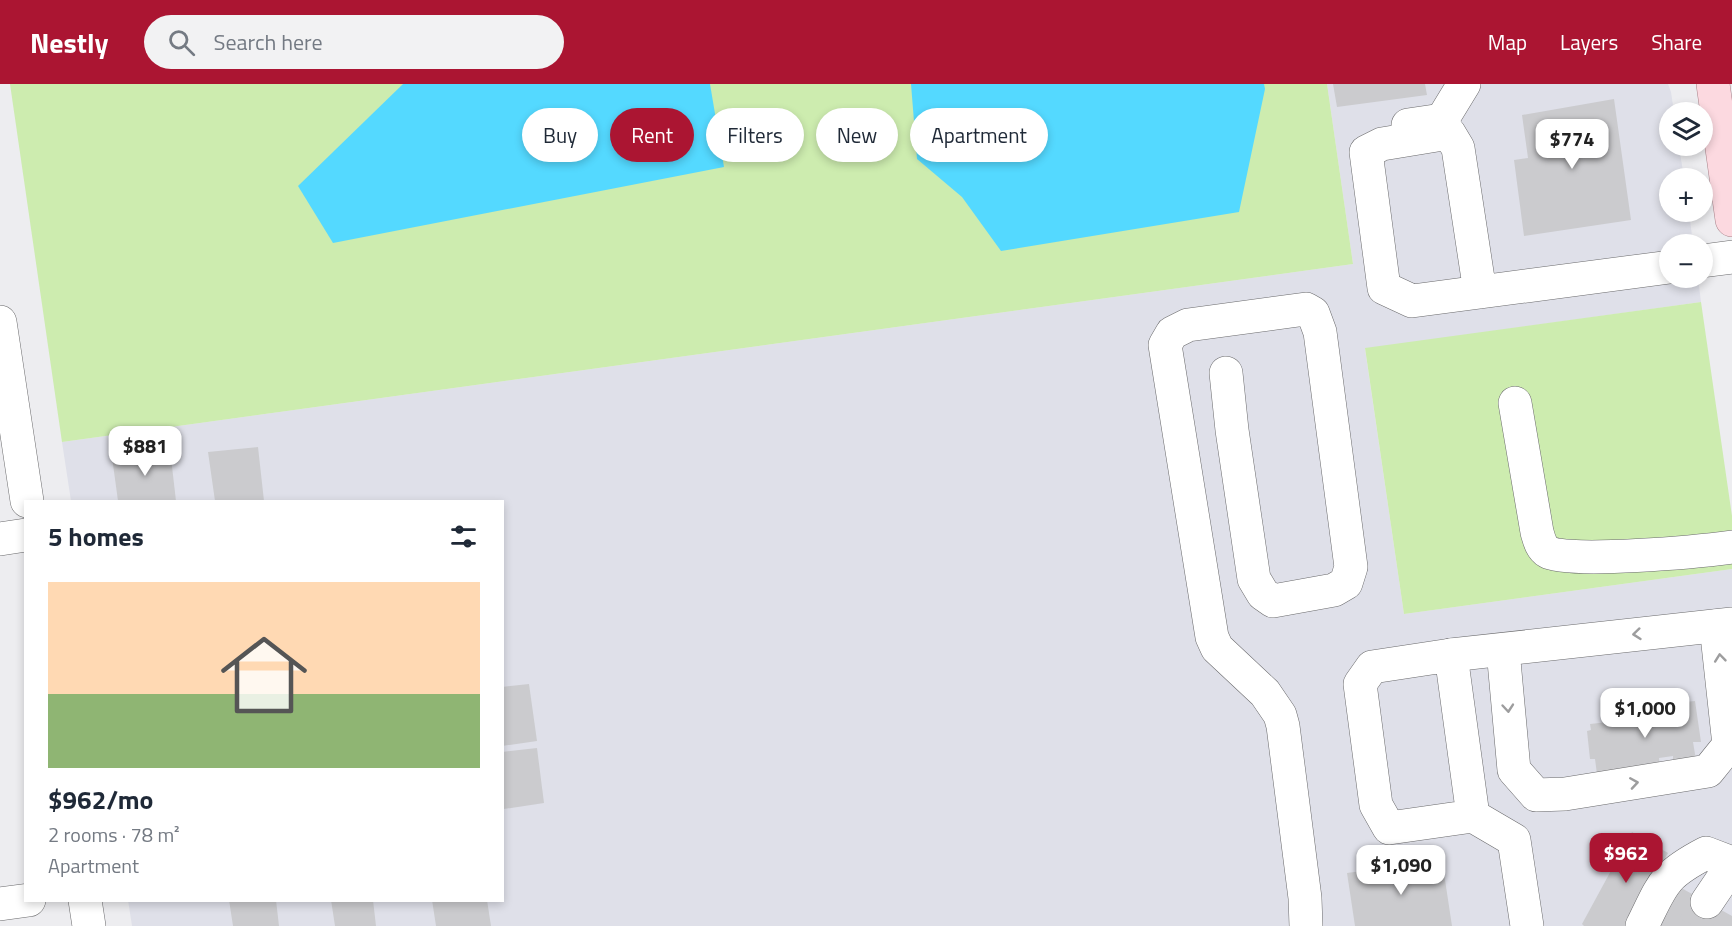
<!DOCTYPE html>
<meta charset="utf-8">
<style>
:root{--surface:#fff;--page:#f2f2f3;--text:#1f2937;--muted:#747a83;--line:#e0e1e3;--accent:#ab1532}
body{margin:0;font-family:"Titillium Web",sans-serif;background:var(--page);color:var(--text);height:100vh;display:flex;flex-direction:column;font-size:22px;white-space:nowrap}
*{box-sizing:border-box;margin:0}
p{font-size:20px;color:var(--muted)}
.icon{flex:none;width:33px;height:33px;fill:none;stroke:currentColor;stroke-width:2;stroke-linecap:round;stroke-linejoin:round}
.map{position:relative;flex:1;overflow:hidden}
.details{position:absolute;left:24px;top:416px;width:480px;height:402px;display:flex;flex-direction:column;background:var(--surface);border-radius:0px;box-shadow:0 3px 9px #0003}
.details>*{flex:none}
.banner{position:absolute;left:522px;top:24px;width:570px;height:54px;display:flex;gap:12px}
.fabs{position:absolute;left:1659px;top:18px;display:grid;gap:12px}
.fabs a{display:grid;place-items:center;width:54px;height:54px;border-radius:50%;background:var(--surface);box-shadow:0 3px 9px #0003;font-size:30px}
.price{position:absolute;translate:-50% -51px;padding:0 14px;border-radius:12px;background:#fff;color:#222;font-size:20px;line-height:39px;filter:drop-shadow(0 2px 3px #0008)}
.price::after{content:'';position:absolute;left:50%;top:36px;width:18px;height:14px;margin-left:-9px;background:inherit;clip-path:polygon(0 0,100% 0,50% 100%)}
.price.current{background:var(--accent);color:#fff}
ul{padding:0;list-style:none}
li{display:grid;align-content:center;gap:12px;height:318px;padding:0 24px}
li+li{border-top:2px solid var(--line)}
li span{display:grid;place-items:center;height:186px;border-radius:0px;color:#555}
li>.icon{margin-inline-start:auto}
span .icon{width:108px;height:108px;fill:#fffc;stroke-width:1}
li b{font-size:26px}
h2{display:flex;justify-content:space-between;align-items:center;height:72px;padding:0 24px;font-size:26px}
.chip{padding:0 21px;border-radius:27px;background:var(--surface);box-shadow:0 3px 9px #0003;font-size:21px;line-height:54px}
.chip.current{background:var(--accent);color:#fff}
header{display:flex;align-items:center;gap:36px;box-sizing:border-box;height:84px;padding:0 30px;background:var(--accent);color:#fff}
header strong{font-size:28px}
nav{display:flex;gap:33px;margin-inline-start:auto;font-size:21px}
.search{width:420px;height:54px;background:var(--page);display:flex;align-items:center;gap:15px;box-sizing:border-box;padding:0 21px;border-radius:33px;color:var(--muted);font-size:22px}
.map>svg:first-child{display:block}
.built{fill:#dfe0e9}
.green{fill:#cdecaf}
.water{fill:#54d9ff}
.building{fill:#cbcbce}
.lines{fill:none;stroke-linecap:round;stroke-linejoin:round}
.minor-tunnel{stroke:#cbcbce;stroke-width:33;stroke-dasharray:33 16;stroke-linecap:butt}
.minor-casing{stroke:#6a6a6c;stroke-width:34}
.major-casing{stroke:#a68188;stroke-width:34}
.minor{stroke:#fff;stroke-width:33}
.major{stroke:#fcd9e0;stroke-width:33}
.oneway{stroke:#9d9d9e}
</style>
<header>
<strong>Nestly</strong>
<div class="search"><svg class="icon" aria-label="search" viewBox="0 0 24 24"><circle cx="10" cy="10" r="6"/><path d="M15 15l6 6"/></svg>Search here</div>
<nav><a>Map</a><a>Layers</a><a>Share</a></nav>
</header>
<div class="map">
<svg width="1732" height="842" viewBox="0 0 1732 842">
<rect width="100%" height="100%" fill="#ededf0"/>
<polygon class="built" points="1327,0 1668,0 1671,8 1674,28 1670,28 1670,62 1679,62 1684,94 1670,94 1670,128 1689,128 1693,160 1670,160 1670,194 1698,194 1701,218 1365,265 1404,530 1732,485 1732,842 132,842 128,816 502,816 502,417 71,417 62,358 1353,180"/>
<g class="green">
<polygon points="10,0 1327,0 1353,180 62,358"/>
<polygon points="1701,218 1732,432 1732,485 1404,530 1365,264"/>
</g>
<g class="water">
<polygon points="403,0 710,0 724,83 333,159 298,102"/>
<polygon points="911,0 1264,0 1265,5 1239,128 1001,167 962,113 917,75"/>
</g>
<g class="building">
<polygon points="1333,0 1425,0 1427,11 1337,23"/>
<polygon points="1614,15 1631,136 1524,152 1514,76 1528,74 1522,31"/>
<polygon points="258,363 264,417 215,417 208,368"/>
<polygon points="170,365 176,417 118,417 112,373"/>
<polygon points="529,600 537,657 502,662 502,603"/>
<polygon points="1695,617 1701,658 1693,658 1696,676 1673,679 1673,672 1659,674 1660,686 1597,690 1595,675 1590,675 1587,647 1591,646 1590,640 1626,636 1626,631 1635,629 1634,623"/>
<polygon points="537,664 544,719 504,725 502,668"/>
<polygon points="1632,748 1668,769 1628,842 1584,842 1582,840"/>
<polygon points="1442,776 1452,842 1355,842 1347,789"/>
<polygon points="1674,800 1732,832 1732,842 1651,842"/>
<polygon points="229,816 276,816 279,842 233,842"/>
<polygon points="331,816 373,816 376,842 335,842"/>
<polygon points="432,816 487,816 491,842 436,842"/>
</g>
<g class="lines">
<polyline class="minor-tunnel" points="1694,842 1707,818"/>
<defs>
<g id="minor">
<polyline points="1408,41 1442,36 1464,0"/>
<polyline points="1702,177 1732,173"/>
<polyline points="1480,208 1458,64 1449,49 1382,60 1366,68 1384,204 1412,217 1670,183"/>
<polyline points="0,238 27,417"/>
<polyline points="1226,289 1232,346 1254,495 1263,510 1273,517 1334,506 1346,499 1351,483 1320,248 1313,229 1306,225 1188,241 1172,249 1165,261 1212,553 1217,564 1265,609 1280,631 1283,642 1305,814 1306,842"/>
<path d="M 1515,319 L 1537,448 C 1539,455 1541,464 1548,468 C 1568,480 1703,467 1732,463"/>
<polyline points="0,455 26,451"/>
<polyline points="1503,566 1514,686 1536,711 1565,710 1708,687 1729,661 1716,542"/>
<polyline points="1451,571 1732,540"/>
<polyline points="1473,732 1451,571 1372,583 1360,600 1376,721 1389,744 1473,732 1514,756 1527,842"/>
<polyline points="85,816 89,842"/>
<polyline points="1707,818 1732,781"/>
<polyline points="0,820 29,816"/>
<path d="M 1642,842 C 1663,800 1662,792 1706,769 L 1732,779"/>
</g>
<polyline id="major" points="1713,0 1732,136"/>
</defs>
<use href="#minor" class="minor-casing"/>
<use href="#major" class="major-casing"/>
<use href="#minor" class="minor"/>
<use href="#major" class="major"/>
</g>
<defs><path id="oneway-chevron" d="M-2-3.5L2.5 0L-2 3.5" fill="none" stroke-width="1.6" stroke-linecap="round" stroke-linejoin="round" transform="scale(1.5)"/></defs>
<g class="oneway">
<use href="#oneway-chevron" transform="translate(1637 550) rotate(174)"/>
<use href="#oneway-chevron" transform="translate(1720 574) rotate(-96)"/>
<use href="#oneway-chevron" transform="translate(1508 624) rotate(85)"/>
<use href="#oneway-chevron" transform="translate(1634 699) rotate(-9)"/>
</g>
</svg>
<div class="fabs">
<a><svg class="icon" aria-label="layers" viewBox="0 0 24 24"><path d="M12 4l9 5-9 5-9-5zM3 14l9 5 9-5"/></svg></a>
<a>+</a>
<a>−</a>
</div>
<b class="price" style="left:1572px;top:86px">$774</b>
<b class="price" style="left:145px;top:393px">$881</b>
<b class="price" style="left:1645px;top:655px">$1,000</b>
<b class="price current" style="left:1626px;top:800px">$962</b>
<b class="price" style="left:1401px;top:812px">$1,090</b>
<div class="banner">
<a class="chip">Buy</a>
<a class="chip current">Rent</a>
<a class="chip">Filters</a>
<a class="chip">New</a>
<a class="chip">Apartment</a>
</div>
<section class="details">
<h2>5 homes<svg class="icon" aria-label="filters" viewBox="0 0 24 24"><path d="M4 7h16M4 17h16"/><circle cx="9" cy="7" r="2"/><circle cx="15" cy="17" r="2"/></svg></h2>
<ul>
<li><span style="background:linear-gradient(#ffd9b3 60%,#8fb573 0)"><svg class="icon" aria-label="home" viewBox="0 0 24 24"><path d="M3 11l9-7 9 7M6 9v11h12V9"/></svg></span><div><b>$962/mo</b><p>2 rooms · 78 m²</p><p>Apartment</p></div></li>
</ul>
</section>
</div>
